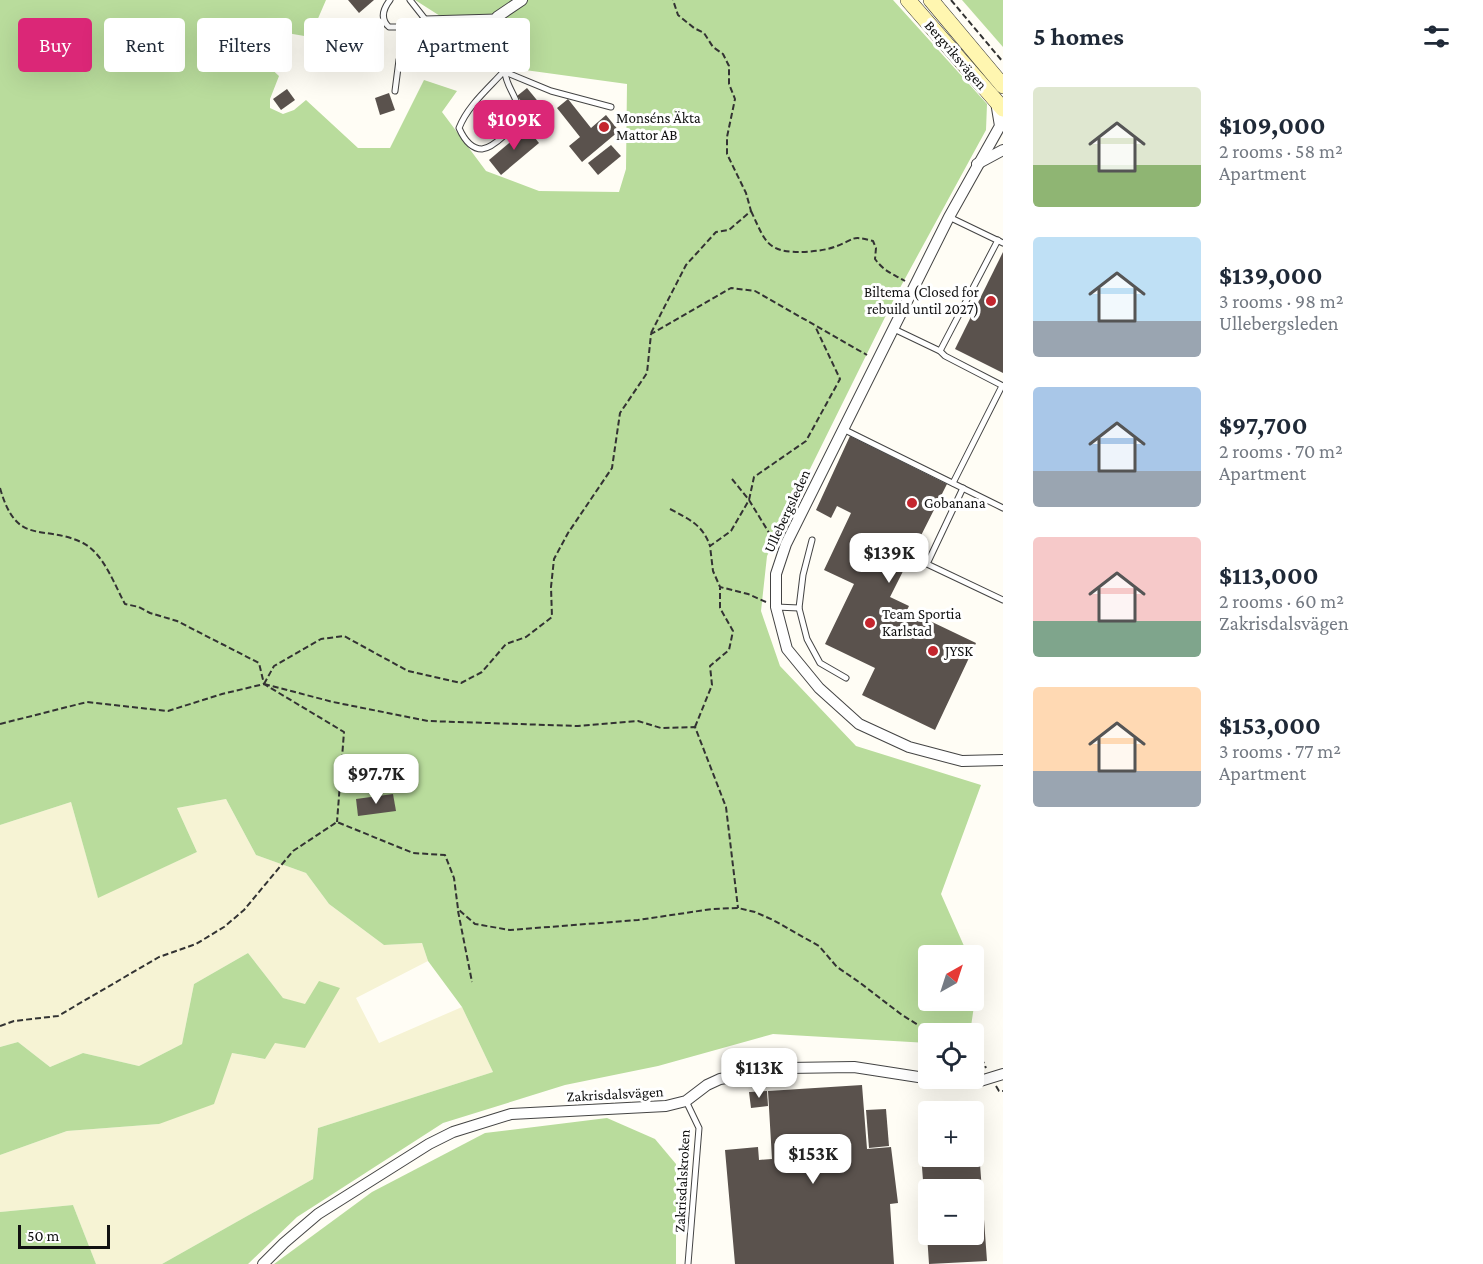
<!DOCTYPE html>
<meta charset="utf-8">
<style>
:root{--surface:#fff;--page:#f2f2f3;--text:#1f2937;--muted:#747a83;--accent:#db2777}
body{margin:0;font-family:"Crimson Pro",serif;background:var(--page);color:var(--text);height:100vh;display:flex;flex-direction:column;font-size:22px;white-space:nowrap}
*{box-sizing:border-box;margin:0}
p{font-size:20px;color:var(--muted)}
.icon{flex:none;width:33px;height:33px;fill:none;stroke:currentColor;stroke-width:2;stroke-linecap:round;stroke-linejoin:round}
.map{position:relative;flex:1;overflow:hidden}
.panel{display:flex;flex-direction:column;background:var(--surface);width:480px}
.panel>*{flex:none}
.hud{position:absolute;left:18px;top:18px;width:570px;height:54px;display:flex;gap:12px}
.needle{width:39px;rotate:39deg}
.tools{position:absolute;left:918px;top:945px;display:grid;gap:12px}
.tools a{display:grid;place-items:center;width:66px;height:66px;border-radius:6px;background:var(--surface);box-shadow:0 6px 24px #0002;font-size:30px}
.scale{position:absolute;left:18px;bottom:15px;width:92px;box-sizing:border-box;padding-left:6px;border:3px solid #111;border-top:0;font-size:16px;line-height:21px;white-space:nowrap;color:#111;-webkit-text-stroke:4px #fff;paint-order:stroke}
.price{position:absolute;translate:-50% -51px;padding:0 14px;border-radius:12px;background:#fff;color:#222;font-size:20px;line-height:39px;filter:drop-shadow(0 2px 3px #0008)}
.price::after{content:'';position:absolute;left:50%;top:36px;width:18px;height:14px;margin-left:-9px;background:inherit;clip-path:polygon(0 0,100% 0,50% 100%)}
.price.active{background:var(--accent);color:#fff}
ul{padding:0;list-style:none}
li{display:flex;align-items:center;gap:18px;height:150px;padding:0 30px}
li span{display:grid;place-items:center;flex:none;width:168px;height:120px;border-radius:6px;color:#555}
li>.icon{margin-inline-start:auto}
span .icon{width:72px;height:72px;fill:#fffc;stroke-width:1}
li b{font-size:26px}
h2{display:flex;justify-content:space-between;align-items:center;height:72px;padding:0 30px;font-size:26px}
.tag{padding:0 21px;border-radius:6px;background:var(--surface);box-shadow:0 6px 24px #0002;font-size:21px;line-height:54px}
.tag.active{background:var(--accent);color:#fff}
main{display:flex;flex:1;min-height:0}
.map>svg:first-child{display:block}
.farmland{fill:#f6f3d4}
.forest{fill:#b9dc9c}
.building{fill:#5a524d}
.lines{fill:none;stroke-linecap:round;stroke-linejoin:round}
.lane-casing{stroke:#444;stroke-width:7}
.street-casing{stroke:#444;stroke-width:12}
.secondary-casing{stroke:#333;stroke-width:16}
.path{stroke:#333;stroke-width:2;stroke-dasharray:6 3;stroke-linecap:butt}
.lane{stroke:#fff;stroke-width:5}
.street{stroke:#fff;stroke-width:10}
.secondary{stroke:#fff6b0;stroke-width:15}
.poi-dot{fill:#c4262e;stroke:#fff;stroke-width:2}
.labels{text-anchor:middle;stroke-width:6;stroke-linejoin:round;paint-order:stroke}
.street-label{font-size:15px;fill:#111;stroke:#fff}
.poi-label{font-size:15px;fill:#111;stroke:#fff;text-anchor:start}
</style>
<main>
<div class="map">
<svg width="1003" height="1264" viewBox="0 0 1003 1264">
<rect width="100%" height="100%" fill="#fffdf5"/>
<polygon class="farmland" points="226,799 256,855 306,873 329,904 384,945 422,943 428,961 356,998 379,1043 462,1007 493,1072 318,1128 313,1179 162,1264 96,1264 73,1205 0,1212 0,1155 67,1131 159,1124 232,1053 264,1059 274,1043 305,1005 283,998 248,953 194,984 182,1044 139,1066 83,1053 50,1067 18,1042 0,1047 0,825 71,802 98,897 197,852 177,808"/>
<g class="forest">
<polygon points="0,0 326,0 310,37 247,26 237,37 279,76 270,99 270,108 283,114 294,110 306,100 358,148 390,148 424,80 457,91 442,112 486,171 539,191 619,192 626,169 627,84 525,70 415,0 893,0 987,104 986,130 895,297 767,556 761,611 780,666 856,746 981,785 941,894 968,955 928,956 928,1000 974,1000 974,968 978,979 970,1033 928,1034 928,1043 773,1034 658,1066 565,1085 443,1123 297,1217 248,1264 162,1264 313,1179 318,1128 493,1072 462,1007 428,961 422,943 384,945 329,904 306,873 256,855 226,799 177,808 197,852 98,898 71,802 0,825"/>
<polygon points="962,0 1003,0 1003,47"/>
<polygon points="248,953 283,998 305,1004 319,981 340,988 305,1048 275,1043 265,1059 232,1053 214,1104 159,1124 67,1131 0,1155 0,1047 18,1042 50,1067 83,1053 139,1066 182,1044 194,984"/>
<polygon points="607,1118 655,1139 676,1164 676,1264 274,1264 372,1192 485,1133"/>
<polygon points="73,1205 96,1264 0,1264 0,1212"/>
</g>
<g class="building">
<polygon points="348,0 374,0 359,13"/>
<polygon points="349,46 357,60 343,69 334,55"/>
<polygon points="527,88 545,110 535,118 517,96"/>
<polygon points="287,89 295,100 281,110 273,99"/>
<polygon points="389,93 395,110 380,115 375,98"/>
<polygon points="568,99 591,128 606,115 619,131 582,162 569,146 580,137 557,108"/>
<polygon points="527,128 539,143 501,175 489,160"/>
<polygon points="611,145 621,156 598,175 588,163"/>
<polygon points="1003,252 1003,373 955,349"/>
<polygon points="850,436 947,484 890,597 909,606 907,610 976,643 935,730 862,695 875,668 825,644 854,584 824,570 851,513 837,506 831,518 816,510"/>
<polygon points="393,794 396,811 358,816 356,799"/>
<polygon points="862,1085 867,1149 891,1147 898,1203 890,1204 894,1264 735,1264 725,1150 758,1147 759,1160 772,1159 768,1091"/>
<polygon points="767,1091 768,1106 751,1108 749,1092"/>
<polygon points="886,1109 889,1146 869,1148 866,1110"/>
<polygon points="979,1150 987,1261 929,1264 927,1234 974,1234 974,1190 928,1190 928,1233 927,1233 921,1154 928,1154 928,1156 974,1156 974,1151"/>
</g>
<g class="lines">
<defs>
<g id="lane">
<path d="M 390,0 C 383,9 380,19 389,27 L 409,27 L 425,19 L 497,17 L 505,72 L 551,91 L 611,107"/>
<polyline points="410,0 425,19"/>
<path d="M 505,70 C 489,88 468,105 459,128 C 463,137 470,149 482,149 C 493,148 517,126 518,116 C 521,100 506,88 505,72"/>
<polyline points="395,91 399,60 408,40 409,27"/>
<polyline points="949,217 1003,243"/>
<polyline points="894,329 940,351 945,356 1003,386"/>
<polyline points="940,351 998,240"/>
<polyline points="843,429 1003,508"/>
<polyline points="953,483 1002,386"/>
<polyline points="963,488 927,564 1003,600"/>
<polyline points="812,540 803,575 799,608 807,639 820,663 846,678"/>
<polyline points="776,607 799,608"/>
<polyline points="686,1101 699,1128 688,1264"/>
</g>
<g id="street">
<polyline points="497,17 522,0"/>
<polyline points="996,102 1000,126 949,217 786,544 776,574 776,607 787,649 819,688 859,724 909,747 962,761 1003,760"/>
<polyline points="977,164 1003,150"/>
<polyline points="263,1264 284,1243 318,1214 429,1144 453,1132 511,1114 666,1106 686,1101 707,1085 720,1079 788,1068 854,1067 957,1083 977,1082 1003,1074"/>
</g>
<g id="secondary">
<polyline points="908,0 1003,109"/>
<polyline points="931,0 1003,86"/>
</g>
</defs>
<use href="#lane" class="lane-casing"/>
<use href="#street" class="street-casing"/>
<use href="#secondary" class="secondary-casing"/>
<g class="path">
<polyline points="951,0 1003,62"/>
<path d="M 751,211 C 766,243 767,253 805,252 C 816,251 827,250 837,246 C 856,239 850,235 873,241 L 876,248 L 875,259 C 885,272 891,273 905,281"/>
<polyline points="651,333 686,265 716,232 729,230 751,211 746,193 727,154 727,137 735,99 729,84 729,66 723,54 713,47 704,33 694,28 678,15 673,0"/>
<polyline points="732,479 749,500 771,536 777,539"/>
<path d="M 0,488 C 17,548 42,523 83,543 C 104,554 114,584 125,604 L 139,607 L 150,613 L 177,621 L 259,663 L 264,684"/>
<path d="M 670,509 C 689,519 703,525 710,546"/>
<polyline points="766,602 748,594 720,587 713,571 710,546 731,531 749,500 754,477 806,441 840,379 815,326"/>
<polyline points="264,684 274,666 321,639 344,636 408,671 461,683 482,672 506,644 526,637 552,617 551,587 554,559 568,533 612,468 620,413 647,373 651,334 731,288 755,291 867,355"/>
<polyline points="264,684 333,702 428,721 578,726 638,721 661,728 695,727 726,807 738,908"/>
<polyline points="0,724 87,702 168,711 222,694 264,684 344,732 337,822"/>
<polyline points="695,727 712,685 710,666 729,650 733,631 720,608 720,588"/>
<polyline points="458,911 472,982"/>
<polyline points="0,1026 14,1021 58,1016 159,957 196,944 224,927 244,910 293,851 337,822 413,853 445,855 454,878 458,909 475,924 510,930 638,920 712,909 738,908 755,912 773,920 819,946 837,967 859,982 902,1015 933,1034"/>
<polyline points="974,1053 981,1057 986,1068"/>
<polyline points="996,1086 999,1091 1003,1091"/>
</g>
<use href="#lane" class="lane"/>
<use href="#street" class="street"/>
<use href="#secondary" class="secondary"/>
</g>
<g class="poi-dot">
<circle cx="604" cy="127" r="6"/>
<circle cx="991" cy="301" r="6"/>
<circle cx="912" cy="503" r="6"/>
<circle cx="870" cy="623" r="6"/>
<circle cx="933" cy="651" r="6"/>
</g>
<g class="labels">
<g class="street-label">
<text transform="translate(956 55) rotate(49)" y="5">Bergviksvägen</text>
<text transform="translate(787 511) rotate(-65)" y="5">Ullebergsleden</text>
<text transform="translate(615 1094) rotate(-3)" y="5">Zakrisdalsvägen</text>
<text transform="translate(682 1181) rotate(-87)" y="5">Zakrisdalskroken</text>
</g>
<g class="poi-label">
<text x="616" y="123">Monséns Äkta<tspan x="616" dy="17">Mattor AB</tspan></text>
<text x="979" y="297" text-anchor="end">Biltema (Closed for<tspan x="979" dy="17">rebuild until 2027)</tspan></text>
<text x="924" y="508">Gobanana</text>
<text x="882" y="619">Team Sportia<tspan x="882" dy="17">Karlstad</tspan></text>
<text x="945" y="656">JYSK</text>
</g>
</g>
</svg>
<div class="tools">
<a><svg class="needle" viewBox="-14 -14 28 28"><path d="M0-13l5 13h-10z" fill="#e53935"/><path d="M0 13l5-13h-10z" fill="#747a83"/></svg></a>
<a><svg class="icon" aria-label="locate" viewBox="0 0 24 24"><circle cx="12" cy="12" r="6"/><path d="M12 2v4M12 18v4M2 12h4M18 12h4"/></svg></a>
<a>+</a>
<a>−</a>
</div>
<div class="scale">50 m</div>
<b class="price active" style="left:514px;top:151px">$109K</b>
<b class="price" style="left:889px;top:584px">$139K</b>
<b class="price" style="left:376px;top:805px">$97.7K</b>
<b class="price" style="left:759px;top:1099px">$113K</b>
<b class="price" style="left:813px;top:1185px">$153K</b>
<div class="hud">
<a class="tag active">Buy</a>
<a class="tag">Rent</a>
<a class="tag">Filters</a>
<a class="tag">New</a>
<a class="tag">Apartment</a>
</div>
</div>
<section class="panel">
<h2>5 homes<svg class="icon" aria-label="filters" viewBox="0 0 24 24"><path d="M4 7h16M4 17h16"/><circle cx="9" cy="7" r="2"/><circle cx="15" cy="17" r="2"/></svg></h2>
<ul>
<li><span style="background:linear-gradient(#dfe7d0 65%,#8fb573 0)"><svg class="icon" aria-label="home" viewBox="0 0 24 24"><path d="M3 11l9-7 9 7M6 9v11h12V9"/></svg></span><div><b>$109,000</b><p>2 rooms · 58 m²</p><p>Apartment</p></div></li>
<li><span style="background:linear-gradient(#bfe0f5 70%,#9aa5b1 0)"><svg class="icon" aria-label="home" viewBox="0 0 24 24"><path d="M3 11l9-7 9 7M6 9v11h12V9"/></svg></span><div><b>$139,000</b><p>3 rooms · 98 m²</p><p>Ullebergsleden</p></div></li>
<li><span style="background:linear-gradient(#a9c7e8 70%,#9aa5b1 0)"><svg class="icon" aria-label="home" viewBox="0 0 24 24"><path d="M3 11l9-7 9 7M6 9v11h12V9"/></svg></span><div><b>$97,700</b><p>2 rooms · 70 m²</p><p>Apartment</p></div></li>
<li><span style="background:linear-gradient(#f6c9c9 70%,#7fa58c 0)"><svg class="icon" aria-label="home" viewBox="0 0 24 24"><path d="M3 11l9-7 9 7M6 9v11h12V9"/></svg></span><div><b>$113,000</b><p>2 rooms · 60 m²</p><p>Zakrisdalsvägen</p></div></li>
<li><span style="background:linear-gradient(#ffd9b3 70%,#9aa5b1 0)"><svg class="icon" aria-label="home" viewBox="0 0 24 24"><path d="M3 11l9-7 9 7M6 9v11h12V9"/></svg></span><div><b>$153,000</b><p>3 rooms · 77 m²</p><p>Apartment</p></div></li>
</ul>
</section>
</main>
